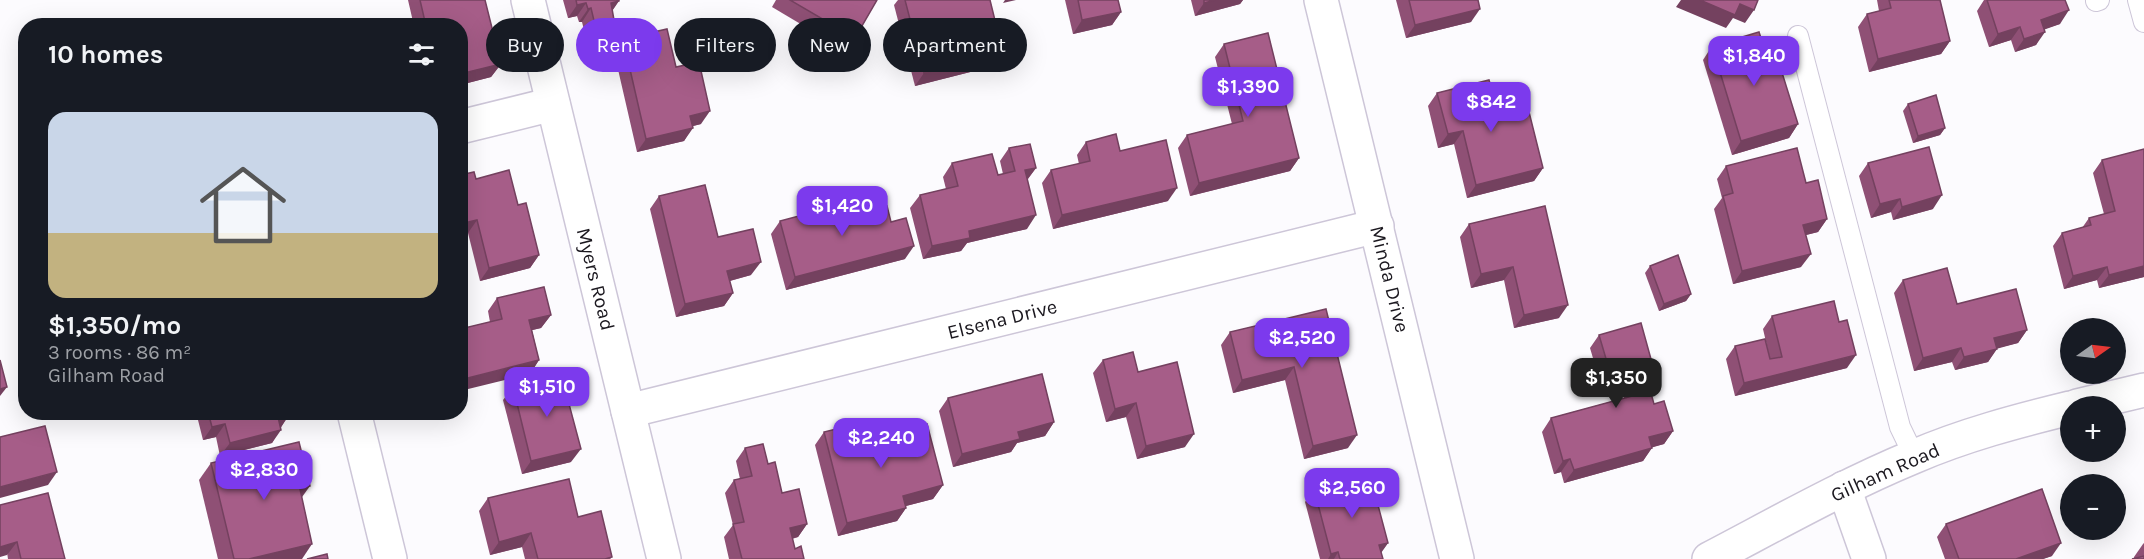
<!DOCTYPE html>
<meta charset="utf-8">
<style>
:root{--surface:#171b24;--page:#242831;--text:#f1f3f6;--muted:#9ea1a6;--line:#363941;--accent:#7c3aed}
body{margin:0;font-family:Karla,sans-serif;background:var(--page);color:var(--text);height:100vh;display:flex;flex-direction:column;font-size:22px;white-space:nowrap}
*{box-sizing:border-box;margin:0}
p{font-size:20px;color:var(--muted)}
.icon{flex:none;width:33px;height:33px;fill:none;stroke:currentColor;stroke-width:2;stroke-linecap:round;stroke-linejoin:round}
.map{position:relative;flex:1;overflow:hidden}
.sheet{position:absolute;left:18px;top:18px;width:450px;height:402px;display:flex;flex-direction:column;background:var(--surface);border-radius:24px;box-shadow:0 6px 24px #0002}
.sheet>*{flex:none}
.hud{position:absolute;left:486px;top:18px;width:570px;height:54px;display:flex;gap:12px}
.needle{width:39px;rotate:76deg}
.tools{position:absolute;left:2060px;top:318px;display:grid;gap:12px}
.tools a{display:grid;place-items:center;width:66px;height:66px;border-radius:50%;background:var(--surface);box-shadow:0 6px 24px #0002;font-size:30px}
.price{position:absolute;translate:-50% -51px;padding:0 14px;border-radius:12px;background:var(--accent);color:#fff;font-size:20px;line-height:39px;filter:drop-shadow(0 2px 3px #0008)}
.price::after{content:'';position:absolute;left:50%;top:36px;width:18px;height:14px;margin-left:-9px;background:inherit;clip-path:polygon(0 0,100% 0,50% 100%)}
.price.active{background:#222;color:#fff}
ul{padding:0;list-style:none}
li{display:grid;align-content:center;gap:12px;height:318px;padding:0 30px}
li+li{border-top:2px solid var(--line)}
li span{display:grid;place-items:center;height:186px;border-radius:18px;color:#555}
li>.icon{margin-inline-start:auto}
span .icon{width:108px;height:108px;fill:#fffc;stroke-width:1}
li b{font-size:26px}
h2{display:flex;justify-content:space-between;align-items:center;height:72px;padding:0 30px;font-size:26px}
.chip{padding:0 21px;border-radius:27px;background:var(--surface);box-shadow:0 6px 24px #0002;font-size:21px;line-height:54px}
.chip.active{background:var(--accent);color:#fff}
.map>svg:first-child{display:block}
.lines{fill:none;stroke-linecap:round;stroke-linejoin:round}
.lane-casing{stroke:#cdc6d8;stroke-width:22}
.street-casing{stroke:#cdc6d8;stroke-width:36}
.secondary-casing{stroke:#cdc6d8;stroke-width:36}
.lane{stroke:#fff;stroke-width:20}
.street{stroke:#fff;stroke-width:33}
.secondary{stroke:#fff;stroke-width:33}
.wall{fill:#8f5075}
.shaded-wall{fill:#74415f}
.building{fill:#a65d88;stroke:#74415f;stroke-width:1.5}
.labels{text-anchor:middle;stroke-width:4.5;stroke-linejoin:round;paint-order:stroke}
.street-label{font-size:20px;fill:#1a171e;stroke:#fff}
</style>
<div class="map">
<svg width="2144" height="559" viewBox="0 0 2144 559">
<rect width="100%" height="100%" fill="#fcfbfe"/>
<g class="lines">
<defs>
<g id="lane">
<polyline points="2138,0 2144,22"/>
<polyline points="2096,1 2099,0"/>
<polyline points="1798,36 1900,427 1914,456"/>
</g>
<g id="street">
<polyline points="528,0 664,559"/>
<polyline points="1321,0 1457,559"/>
<polyline points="460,127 553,104"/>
<polyline points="628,411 1377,226"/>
<polyline points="354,412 390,559"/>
<polyline points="1844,488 1869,559"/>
</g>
<g id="secondary">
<polyline points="2077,406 2144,390"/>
<path d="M 1709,559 C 1776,524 1843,486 1913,457 C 1964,435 2017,421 2070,408"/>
</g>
</defs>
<use href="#lane" class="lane-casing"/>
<use href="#street" class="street-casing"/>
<use href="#secondary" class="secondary-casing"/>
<use href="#lane" class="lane"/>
<use href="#street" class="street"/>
<use href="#secondary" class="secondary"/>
</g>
<g class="wall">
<polygon points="408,0 485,0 501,64 491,77 460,85 460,26 414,26"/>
<polygon points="563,0 619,0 612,11 614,20 605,33 586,38 582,22 579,22 577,16 568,18"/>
<polygon points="776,0 877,0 855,38 846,51 772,7"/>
<polygon points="898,0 990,0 1003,53 994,66 915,86 894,5"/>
<polygon points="1065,0 1118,0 1121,12 1112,25 1073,34"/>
<polygon points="1191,0 1243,0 1240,4 1195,16"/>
<polygon points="1396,0 1478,0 1471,22 1406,38"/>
<polygon points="1877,0 1940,0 1950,41 1941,54 1869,72 1858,27 1867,14 1879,11"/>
<polygon points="1984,0 2065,0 2060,24 2044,29 2036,45 2015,52 2011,40 1989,47 1977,11"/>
<polygon points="623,39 676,67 701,124 693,126 684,141 637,152 614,52"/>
<polygon points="1224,44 1299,158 1290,171 1190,196 1178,148 1187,135 1232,124 1215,57"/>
<polygon points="1712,46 1770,65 1798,124 1789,138 1732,155 1703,60"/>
<polygon points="1437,93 1496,104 1513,116 1543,168 1534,181 1467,198 1454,144 1438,148 1428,106"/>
<polygon points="1908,104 1945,128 1940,135 1913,143 1903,111"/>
<polygon points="1086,142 1120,151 1168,201 1053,229 1042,183 1051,170 1079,164 1077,155"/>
<polygon points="1009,148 1036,168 1028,179 1027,229 967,243 961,251 923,259 910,208 920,195 946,189 943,177 952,163 998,175 1003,174 1000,161"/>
<polygon points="2102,160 2144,277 2099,288 2097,280 2064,289 2053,246 2062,233 2082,228 2089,218 2104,214 2093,173"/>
<polygon points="1868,163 1933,209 1893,220 1891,212 1871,218 1859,176"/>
<polygon points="1726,166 1806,183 1827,219 1818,232 1806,235 1801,267 1733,284 1714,209 1722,198 1717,179"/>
<polygon points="460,175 476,179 518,205 539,255 530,268 480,281 468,233 460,235"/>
<polygon points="659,196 718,237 751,275 730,281 733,293 724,306 676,317 650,209"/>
<polygon points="1545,206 1559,318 1514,328 1504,280 1471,288 1460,237 1469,224"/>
<polygon points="866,212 891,222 905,259 786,290 771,234 780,221"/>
<polygon points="1650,266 1691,294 1686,301 1659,311 1645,273"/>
<polygon points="1903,280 1957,304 2027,330 2018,343 1997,348 1988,362 1955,370 1952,362 1914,371 1894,293"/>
<polygon points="497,298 551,315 541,328 532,330 539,360 530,374 490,322 488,311"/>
<polygon points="1326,309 1348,448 1304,459 1285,380 1233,393 1221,345 1230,332"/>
<polygon points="1772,316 1847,368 1735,396 1726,359 1735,346 1770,359 1763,329"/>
<polygon points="1599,335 1647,380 1654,404 1673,431 1664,444 1652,447 1643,461 1564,483 1561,472 1554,474 1542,432 1551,418 1624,398 1621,387 1603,392 1590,348"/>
<polygon points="1103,360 1138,372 1185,447 1137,459 1126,417 1106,422 1093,373"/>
<polygon points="513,387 571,462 522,474 503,400"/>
<polygon points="948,398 1054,422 1045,436 1017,443 1011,452 953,467 939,411"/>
<polygon points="196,412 290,412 272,443 220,456 216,437 203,440"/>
<polygon points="824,432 865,440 943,485 933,499 906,506 906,508 897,521 838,536 815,445"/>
<polygon points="745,448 768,464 782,493 807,524 798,537 792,539 795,549 804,559 729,559 724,537 733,525 725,493 734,480 740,479 736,461"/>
<polygon points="211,463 302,498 302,559 218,559 199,480"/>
<polygon points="1314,489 1388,543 1381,552 1383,559 1320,559 1305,502"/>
<polygon points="488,498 578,517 611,559 525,559 522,547 490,555 479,511"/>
<polygon points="0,505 65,559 8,559"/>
<polygon points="1946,524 2052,556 2043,559 1945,559 1937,537"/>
<polygon points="2144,543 2144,559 2134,558 2134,557 2143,544"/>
</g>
<g class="shaded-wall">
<polygon points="1005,0 1016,0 1003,3"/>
<polygon points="1215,0 1243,0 1240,4 1195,16 1204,3"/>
<polygon points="1681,0 1700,0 1740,4 1754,10 1745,23 1733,18 1726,28 1676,7"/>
<polygon points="619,1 610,14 611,3"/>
<polygon points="586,3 577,16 568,18 577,5"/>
<polygon points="591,8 582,22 579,22 588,9"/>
<polygon points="1480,9 1471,22 1406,38 1415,25"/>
<polygon points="2069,10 2060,24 2032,34 2041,20"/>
<polygon points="1121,12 1112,25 1073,34 1082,20"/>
<polygon points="614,20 605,33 586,38 595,25"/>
<polygon points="2020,27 2011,40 1989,47 1998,34"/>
<polygon points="2045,32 2036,45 2015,52 2024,39"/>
<polygon points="1950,41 1941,54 1869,72 1878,59"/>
<polygon points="1003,53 994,66 915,86 924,73"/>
<polygon points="501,64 491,77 460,85 460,74"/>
<polygon points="710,111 701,124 681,129 690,116"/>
<polygon points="1798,124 1789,138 1732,155 1741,141"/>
<polygon points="693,128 684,141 637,152 646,139"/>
<polygon points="1945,128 1940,135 1913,143 1918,136"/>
<polygon points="1463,131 1454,144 1438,148 1448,134"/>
<polygon points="1299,158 1290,171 1190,196 1199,183"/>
<polygon points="1036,168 1026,181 1025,170"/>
<polygon points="1543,168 1534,181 1467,198 1476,185"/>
<polygon points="1177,188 1168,201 1053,229 1062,215"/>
<polygon points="1942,195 1933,209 1893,220 1902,207"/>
<polygon points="1900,199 1891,212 1871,218 1880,204"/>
<polygon points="1036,215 1027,229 967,243 961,251 923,259 932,246 969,231"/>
<polygon points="1827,219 1818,232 1794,238 1803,225"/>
<polygon points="477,220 468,233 460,235 460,224"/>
<polygon points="914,246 905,259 786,290 795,277"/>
<polygon points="1811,254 1801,267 1733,284 1742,271"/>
<polygon points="539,255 530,268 480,281 489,268"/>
<polygon points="761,262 751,275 718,284 727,271"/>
<polygon points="2144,266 2144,277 2099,288 2109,275"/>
<polygon points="1513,267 1504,280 1471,288 1481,274"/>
<polygon points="2107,267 2097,280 2064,289 2073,276"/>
<polygon points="733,293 724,306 676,317 685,304"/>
<polygon points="1691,294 1686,301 1659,311 1664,304"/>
<polygon points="1568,305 1559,318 1514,328 1524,315"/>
<polygon points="551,315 541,328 520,333 529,320"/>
<polygon points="2027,330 2018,343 1985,352 1994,338"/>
<polygon points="1961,348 1952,362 1914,371 1923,358"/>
<polygon points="1997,349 1988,362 1955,370 1964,357"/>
<polygon points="1856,355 1847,368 1735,396 1744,383"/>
<polygon points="539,360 530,374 460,391 460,380"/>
<polygon points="1294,367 1285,380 1233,393 1242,380"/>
<polygon points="1654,370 1645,383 1645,372"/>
<polygon points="1630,374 1621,387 1603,392 1612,379"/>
<polygon points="7,387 0,396 0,389"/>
<polygon points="1136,403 1126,417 1106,422 1115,409"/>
<polygon points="290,414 281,427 269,430 278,417"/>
<polygon points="1054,422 1045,436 1017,443 1011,452 953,467 962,454 1018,432"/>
<polygon points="225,424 216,437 203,440 212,427"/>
<polygon points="281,430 272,443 220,456 230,443"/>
<polygon points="1673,431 1664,444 1640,451 1649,437"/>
<polygon points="1194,434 1185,447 1137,459 1146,446"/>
<polygon points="1357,435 1348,448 1304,459 1313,446"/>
<polygon points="1652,448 1643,461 1564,483 1574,470"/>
<polygon points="581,449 571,462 522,474 531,461"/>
<polygon points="1570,459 1561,472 1554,474 1563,461"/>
<polygon points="57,472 48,485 0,498 0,487"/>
<polygon points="943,485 933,499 894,509 903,496"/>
<polygon points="310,486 297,504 300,489"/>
<polygon points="906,508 897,521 838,536 847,523"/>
<polygon points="807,524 798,537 781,541 790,528"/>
<polygon points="531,533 522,547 490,555 499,542"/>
<polygon points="17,542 7,555 0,557 0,547"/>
<polygon points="1388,543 1379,556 1379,545"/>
<polygon points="2061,543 2052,556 2043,559 2016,559"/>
<polygon points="312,544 302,559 249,559"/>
<polygon points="1338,552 1334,559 1328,559 1331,554"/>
</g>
<g class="building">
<polygon points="420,0 485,0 501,64 460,74 460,26 426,26"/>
<polygon points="576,0 619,0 619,1 611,3 614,20 595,25 591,8 588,9 586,3 577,5"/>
<polygon points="790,0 877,0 855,38"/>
<polygon points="905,0 990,0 1003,53 924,73"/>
<polygon points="1078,0 1118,0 1121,12 1082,20"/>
<polygon points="1204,0 1215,0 1204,3"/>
<polygon points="1409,0 1478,0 1480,9 1415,25"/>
<polygon points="1700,0 1758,0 1754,10 1740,4 1735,15"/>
<polygon points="1889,0 1940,0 1950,41 1878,59 1867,14 1891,8"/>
<polygon points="1987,0 2065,0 2069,10 2041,20 2045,32 2024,39 2020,27 1998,34"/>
<polygon points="667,29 676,67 699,62 710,111 690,116 693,128 646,139 623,39"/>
<polygon points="1759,32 1770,65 1779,63 1798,124 1741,141 1712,46"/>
<polygon points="1268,33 1299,158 1199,183 1187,135 1243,121 1224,44"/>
<polygon points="1489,80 1496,104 1510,101 1513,116 1529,112 1543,168 1476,185 1463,131 1448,134 1437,93"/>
<polygon points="1936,95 1945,128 1918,136 1908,104"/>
<polygon points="1116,134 1120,151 1166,140 1177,188 1062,215 1051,170 1090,161 1086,142"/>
<polygon points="1030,144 1036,168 1025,170 1036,215 969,231 970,238 932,246 920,195 958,186 952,163 992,154 998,175 1015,171 1009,148"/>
<polygon points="1929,147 1942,195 1902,207 1900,199 1880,204 1868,163"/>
<polygon points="1797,148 1806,183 1818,180 1827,219 1803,225 1811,254 1742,271 1723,196 1733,193 1726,166"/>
<polygon points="2144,149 2144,266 2109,275 2107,267 2073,276 2062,233 2091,225 2089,218 2115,211 2102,160"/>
<polygon points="509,170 518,205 526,203 539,255 489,268 477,220 460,224 460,175 474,172 476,179"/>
<polygon points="705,185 718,237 753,229 761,262 727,271 733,293 685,304 659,196"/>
<polygon points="863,199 866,212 887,206 891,222 906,218 914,246 795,277 780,221"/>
<polygon points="1545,206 1568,305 1524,315 1513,267 1481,274 1469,224"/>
<polygon points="1678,255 1691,294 1664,304 1650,266"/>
<polygon points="1947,268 1957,304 2016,289 2027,330 1994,338 1997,349 1964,357 1961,348 1923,358 1903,280"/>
<polygon points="544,287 551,315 529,320 539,360 460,380 460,329 502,319 497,298"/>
<polygon points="1834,301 1839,322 1847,320 1856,355 1744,383 1735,346 1765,339 1770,359 1782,357 1772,316"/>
<polygon points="1326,309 1357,435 1313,446 1294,367 1242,380 1230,332"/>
<polygon points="1641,323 1654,370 1645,372 1654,404 1664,401 1673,431 1649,437 1652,448 1574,470 1570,459 1563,461 1551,418 1636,395 1630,374 1612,379 1599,335"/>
<polygon points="1133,352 1138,372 1177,362 1194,434 1146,446 1136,403 1115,409 1103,360"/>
<polygon points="0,360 7,387 0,389"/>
<polygon points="561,374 581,449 531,461 513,387"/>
<polygon points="1042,374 1054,422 1018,432 1020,439 962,454 948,398"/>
<polygon points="208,412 290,412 290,414 278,417 281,430 230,443 225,424 212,427"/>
<polygon points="861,423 865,440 927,424 943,485 903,496 906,508 847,523 824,432"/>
<polygon points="45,426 57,472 0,487 0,437"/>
<polygon points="299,442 310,486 300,489 312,544 249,559 234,559 211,463"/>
<polygon points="763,444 768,464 775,462 782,493 799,489 807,524 790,528 795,549 801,546 804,559 742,559 733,524 744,522 734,480 752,476 745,448"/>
<polygon points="1370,475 1388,543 1379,545 1383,559 1340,559 1338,552 1331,554 1314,489"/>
<polygon points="569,479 578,517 601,511 612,557 605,559 538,559 531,533 499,542 488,498"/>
<polygon points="2042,489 2061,543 2016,559 1959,559 1946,524"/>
<polygon points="48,493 65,559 21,559 17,542 0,547 0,505"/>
<polygon points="327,554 328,559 307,559"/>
<polygon points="2144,556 2144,559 2132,559"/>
</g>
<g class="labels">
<g class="street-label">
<text transform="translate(596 279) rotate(76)" y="7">Myers Road</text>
<text transform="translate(1390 279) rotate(76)" y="7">Minda Drive</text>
<text transform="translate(1002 319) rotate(-14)" y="7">Elsena Drive</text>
<text transform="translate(1885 472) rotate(-24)" y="7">Gilham Road</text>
</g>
</g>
</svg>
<div class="tools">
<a><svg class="needle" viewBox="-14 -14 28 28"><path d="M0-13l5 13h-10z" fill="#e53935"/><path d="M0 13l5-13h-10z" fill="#9ea1a6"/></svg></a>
<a>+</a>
<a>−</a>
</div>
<b class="price" style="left:1754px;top:87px">$1,840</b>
<b class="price" style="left:1248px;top:118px">$1,390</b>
<b class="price" style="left:1491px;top:133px">$842</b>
<b class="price" style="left:842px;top:237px">$1,420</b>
<b class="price" style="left:1302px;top:369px">$2,520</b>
<b class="price active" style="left:1616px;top:409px">$1,350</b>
<b class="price" style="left:547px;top:418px">$1,510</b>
<b class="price" style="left:881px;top:469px">$2,240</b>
<b class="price" style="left:264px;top:501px">$2,830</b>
<b class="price" style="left:1352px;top:519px">$2,560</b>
<div class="hud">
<a class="chip">Buy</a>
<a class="chip active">Rent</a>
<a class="chip">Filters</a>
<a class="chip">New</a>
<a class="chip">Apartment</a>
</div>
<section class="sheet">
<h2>10 homes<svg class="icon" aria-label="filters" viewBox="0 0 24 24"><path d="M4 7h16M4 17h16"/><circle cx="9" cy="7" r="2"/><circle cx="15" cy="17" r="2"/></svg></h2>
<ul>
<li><span style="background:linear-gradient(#c9d6e8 65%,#c2b280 0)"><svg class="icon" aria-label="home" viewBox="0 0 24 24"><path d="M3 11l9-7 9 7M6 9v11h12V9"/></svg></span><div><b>$1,350/mo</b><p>3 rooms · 86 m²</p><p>Gilham Road</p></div></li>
</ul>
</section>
</div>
